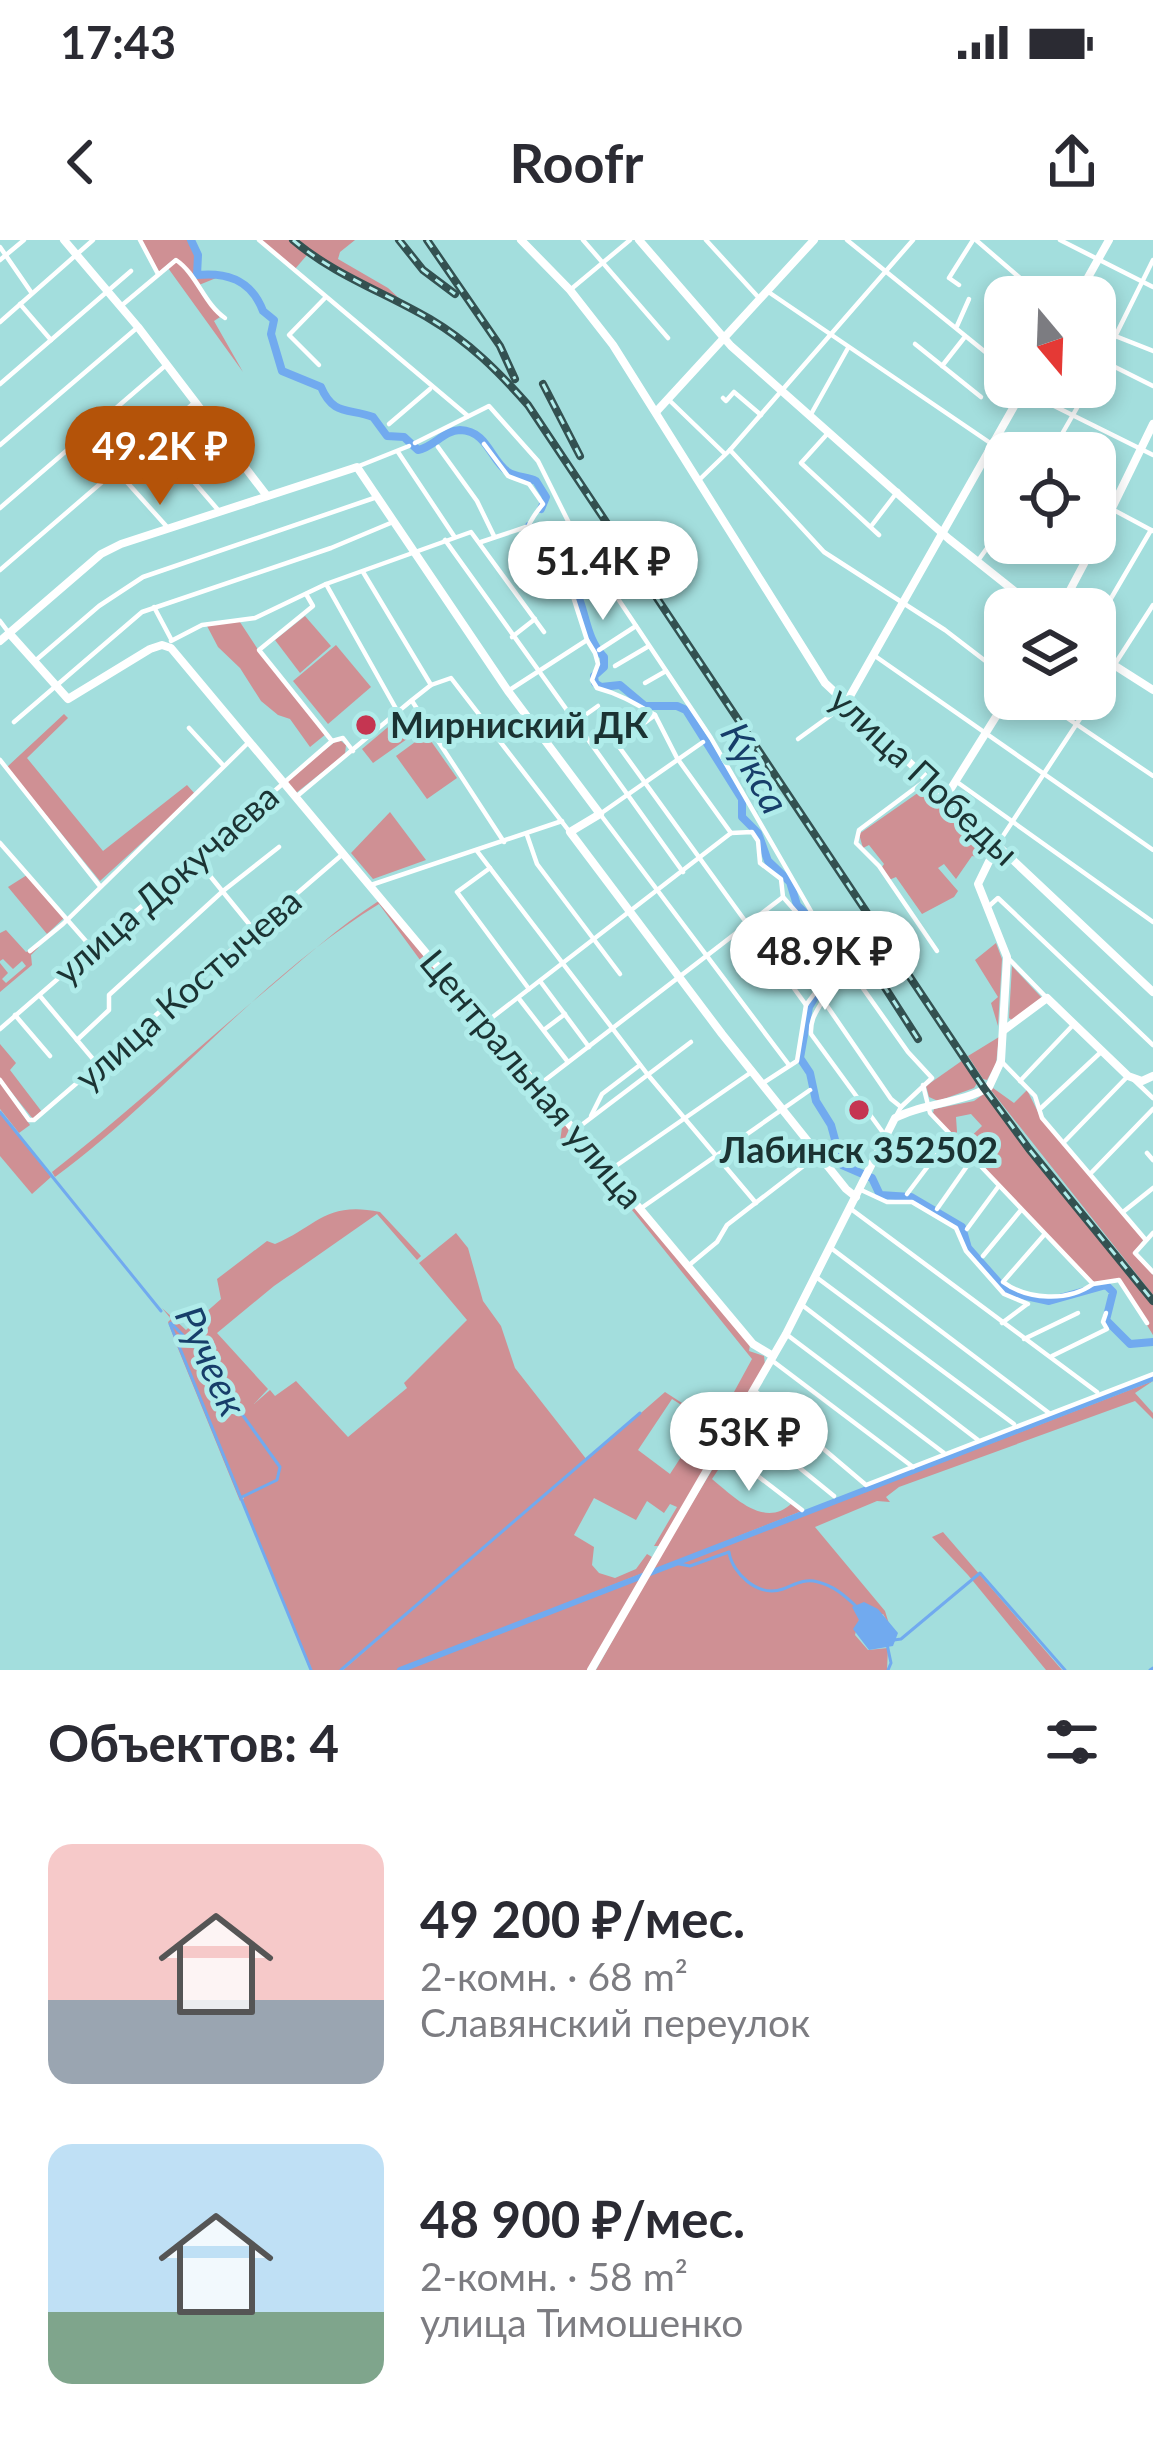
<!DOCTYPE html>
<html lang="ru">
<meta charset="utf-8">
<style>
:root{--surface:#fff;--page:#f7f7f7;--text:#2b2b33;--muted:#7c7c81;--accent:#b45309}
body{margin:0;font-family:Lato,sans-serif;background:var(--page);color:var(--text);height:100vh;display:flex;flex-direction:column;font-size:45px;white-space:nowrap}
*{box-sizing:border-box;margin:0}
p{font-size:39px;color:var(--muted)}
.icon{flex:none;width:66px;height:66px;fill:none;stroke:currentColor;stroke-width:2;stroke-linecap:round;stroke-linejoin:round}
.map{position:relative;height:1430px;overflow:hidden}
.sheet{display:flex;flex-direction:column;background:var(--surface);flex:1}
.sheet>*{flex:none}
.needle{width:78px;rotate:161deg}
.buttons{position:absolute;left:984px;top:36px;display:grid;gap:24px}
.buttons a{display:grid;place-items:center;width:132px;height:132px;border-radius:24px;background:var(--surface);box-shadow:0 6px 18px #0003;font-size:60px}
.price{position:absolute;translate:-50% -102px;padding:0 27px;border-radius:42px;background:#fff;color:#222;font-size:39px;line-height:78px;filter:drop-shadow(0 3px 6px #0008)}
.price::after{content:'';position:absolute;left:50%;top:72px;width:36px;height:27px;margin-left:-18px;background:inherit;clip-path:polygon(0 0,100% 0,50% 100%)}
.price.on{background:var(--accent);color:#fff}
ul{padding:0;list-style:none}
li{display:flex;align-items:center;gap:36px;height:300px;padding:0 48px}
li span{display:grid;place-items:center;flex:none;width:336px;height:240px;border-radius:24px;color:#555}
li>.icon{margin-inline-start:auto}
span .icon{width:144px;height:144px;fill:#fffc;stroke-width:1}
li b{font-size:51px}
h2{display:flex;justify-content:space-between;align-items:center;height:144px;padding:0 48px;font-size:51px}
.status{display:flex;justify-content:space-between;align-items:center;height:84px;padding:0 60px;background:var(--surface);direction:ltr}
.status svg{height:33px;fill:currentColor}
header{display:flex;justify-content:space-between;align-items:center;height:156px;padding:0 48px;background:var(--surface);font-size:54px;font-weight:700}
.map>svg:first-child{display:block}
.green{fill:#cf9094;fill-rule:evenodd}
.water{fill:#71aaef}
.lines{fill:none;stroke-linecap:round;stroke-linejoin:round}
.stream{stroke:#71aaef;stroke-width:3}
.canal{stroke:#71aaef;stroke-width:6}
.river{stroke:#71aaef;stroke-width:8}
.street{stroke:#fff;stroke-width:4.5}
.secondary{stroke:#fff;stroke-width:8}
.rail-casing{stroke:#335151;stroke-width:8}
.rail{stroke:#b0ecea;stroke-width:3;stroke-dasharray:9;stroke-linecap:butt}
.poi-dot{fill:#c53551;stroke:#b0ecea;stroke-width:4.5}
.labels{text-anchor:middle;stroke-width:10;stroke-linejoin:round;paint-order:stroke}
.poi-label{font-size:36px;font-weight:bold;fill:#1b3333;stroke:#b0ecea;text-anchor:start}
.street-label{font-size:36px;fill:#1b3333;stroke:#b0ecea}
.water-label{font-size:39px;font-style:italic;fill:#173e6a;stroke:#b0ecea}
</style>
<div class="status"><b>17:43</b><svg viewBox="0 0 49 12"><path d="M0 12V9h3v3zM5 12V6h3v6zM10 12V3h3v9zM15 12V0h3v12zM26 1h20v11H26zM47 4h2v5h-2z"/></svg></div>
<header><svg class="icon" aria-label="back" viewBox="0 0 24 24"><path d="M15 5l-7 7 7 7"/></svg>Roofr<svg class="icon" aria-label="share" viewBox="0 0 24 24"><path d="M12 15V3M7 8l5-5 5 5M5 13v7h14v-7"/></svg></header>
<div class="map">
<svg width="1153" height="1430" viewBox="0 0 1153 1430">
<rect width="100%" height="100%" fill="#a3dedd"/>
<g class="green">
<polygon points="141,0 189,0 196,16 197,35 201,38 215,32 221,36 199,45 220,77 214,81 243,132 168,28 175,18 159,32"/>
<polygon points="261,0 289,0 307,15 295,29"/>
<polygon points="295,0 355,0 340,12 338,19 388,48 401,60 334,29"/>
<polygon points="305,376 331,406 300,433 275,400"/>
<polygon points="238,379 259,411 326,494 310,507 290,479 278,475 261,461 240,428 218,407 207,386"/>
<polygon points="336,405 371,447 328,484 293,441"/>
<polygon points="64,474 68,478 27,518 103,611 187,545 195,554 100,641 7,527"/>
<polygon points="394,482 407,499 373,523 362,509"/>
<polygon points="426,494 457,538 427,559 396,516"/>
<polygon points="341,501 346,505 345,514 296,553 285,541 335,502"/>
<polygon points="922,550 983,601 986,612 983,618 972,616 956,639 944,624 938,628 958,651 954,657 922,674 896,637 889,640 882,627 884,624 869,605 863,608 859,594"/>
<polygon points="390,572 426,620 373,639 351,613"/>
<polygon points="27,635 64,678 47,694 8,647"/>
<path d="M 380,660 L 569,888 L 567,897 L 560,902 L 562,887 L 458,763 L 445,754 L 379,664 C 258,738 168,854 55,937 L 52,932 C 125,875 193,812 264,752 C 302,720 338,687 380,660 Z"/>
<polygon points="6,690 26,712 39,707 31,715 32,725 0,752 0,723 8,733 2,739 6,743 26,726 22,721 13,729 3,719 0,721 0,693"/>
<polygon points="996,703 1002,719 998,786 991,763 998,757 975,720"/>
<polygon points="1012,726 1042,758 1012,780 1009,778"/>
<polygon points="999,797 996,824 987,840 983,839 968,816"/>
<polygon points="0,804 16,823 10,830 42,872 33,879 0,838"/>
<polygon points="963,820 978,842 974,848 938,861 929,857 926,846"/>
<polygon points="0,842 30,885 19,893 0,869"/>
<polygon points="993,848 1014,863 1027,850 1041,878 1144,999 1134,1012 1153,1035 1153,1055 990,849"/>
<polygon points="985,853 1153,1063 1153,1095 1120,1041 1093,1042 962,905 982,886 971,874 956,877 957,892 953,896 933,873 934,869 974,861"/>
<polygon points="0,873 51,937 32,954 0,916"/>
<path d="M 574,898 L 580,899 L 750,1105 L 749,1111 L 764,1116 L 765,1125 L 659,1306 L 654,1306 L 677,1267 L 670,1264 L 664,1273 L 647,1261 L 636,1280 L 594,1258 L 574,1295 L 594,1307 L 592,1325 L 599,1333 L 615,1338 L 636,1329 L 647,1314 L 652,1317 L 643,1333 L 397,1430 L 343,1430 L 520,1276 L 340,1430 L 312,1430 L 242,1262 L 245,1255 L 240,1261 L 177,1106 L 168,1082 L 171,1079 L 162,1068 L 186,1090 L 221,1059 L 217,1039 L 267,1001 L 275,1004 C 317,987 324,961 380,972 L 421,1016 L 417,1020 L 377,974 L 274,1046 L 217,1093 L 268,1149 L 254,1164 L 270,1150 L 275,1156 L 296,1141 L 348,1197 L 407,1148 L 404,1143 L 467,1080 L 419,1023 L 456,993 L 468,1008 L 483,1061 L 501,1086 L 515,1128 L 587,1220 L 665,1152 L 716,1185 L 752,1119 ZM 672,1159 L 705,1180 L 670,1234 L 638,1210 Z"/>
<polygon points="1153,1141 1135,1153 1153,1173 1153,1179 1135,1161 899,1247 886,1257 890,1262 877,1261 815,1287 885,1371 889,1384 883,1374 859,1380 855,1395 868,1410 888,1408 887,1430 596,1430 649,1335"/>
<path d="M 723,1212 L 728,1215 L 712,1239 C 735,1258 765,1289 792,1263 L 802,1271 L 651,1331 Z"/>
<polygon points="943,1292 1062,1430 1046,1430 968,1335 932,1297"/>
<polygon points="641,1338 587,1430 404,1430"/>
</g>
<polygon class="water" points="864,1362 878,1369 898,1393 893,1406 869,1410 853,1389 859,1380 852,1367"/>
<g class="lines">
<g class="stream">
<polyline points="0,872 161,1071"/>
<polyline points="171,1083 214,1127"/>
<polyline points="170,1084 311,1430"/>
<polyline points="239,1170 280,1227 277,1240 242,1257"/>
<path d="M 674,1323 L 690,1326 L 729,1312 C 732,1333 758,1358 783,1349 C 794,1345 804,1338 818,1342 C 834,1346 844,1355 857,1367"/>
<polyline points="894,1400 901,1399 980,1333 1065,1430"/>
<polyline points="887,1404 891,1423 888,1430"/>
<polyline points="341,1430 640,1173"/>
<polyline points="1150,1430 1153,1428"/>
</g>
<polyline class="canal" points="400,1430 1153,1138"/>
<g class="river">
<path d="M 191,0 L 198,15 L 197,35 C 226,32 251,39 263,71 L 274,80 L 271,94 L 282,131 L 321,147 C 333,176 349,168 373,177 L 387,196 L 404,197 L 418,210 C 434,207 444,190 460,190 C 488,191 490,220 508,232 C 515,237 528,237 536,241 L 546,257 L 541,269"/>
<path d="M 529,286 C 525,311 532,323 552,338 L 565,336 C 588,358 581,394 604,417 L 604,427 L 594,436 L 595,443 L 601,447 L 620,445 L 645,466 L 677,466 L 686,470 L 742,559 L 742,577 L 758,593 L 768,621 L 790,642 L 797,665 L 812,680 L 825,710 L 822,746 L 809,767 L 800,818 L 810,833 L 816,861 L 831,885 L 842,925 L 872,938 L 880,955 L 911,957 L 962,987 L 968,1008 L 1007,1052 L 1049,1061 L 1106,1045 L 1113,1052 L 1106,1080 L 1130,1104 L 1153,1102"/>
</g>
<g class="street">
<polyline points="140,0 158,34"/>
<polyline points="259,0 468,176"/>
<polyline points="583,0 668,98"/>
<polyline points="706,0 759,58"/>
<polyline points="847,0 1005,128"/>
<polyline points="976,0 1042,57"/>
<polyline points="1060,0 1153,47"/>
<polyline points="0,7 31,52"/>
<polyline points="0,20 24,0"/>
<polyline points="959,45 949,38 973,0"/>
<polyline points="570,50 630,0"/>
<polyline points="767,51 1005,213"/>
<polyline points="20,64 51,100"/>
<path d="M 121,66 L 176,20 C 197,34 204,64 225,78"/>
<polyline points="0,82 93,0"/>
<polyline points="957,86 969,59"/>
<polyline points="1095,88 1153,111"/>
<polyline points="915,104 981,157"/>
<polyline points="1103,121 1153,146"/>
<polyline points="319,125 289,95 325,58"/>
<polyline points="942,126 964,98"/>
<polyline points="1095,137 1153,20"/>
<polyline points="0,144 131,31"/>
<polyline points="1026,147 1032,155 1153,215"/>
<polyline points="723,158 726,161 734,152 761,175"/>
<polyline points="669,160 725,214"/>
<polyline points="810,176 848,108"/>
<polyline points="389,184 430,149"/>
<polyline points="829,192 801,223 879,295"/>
<polyline points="156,198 219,271"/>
<polyline points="415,203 489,166 538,221 574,293 711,498 823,692 908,812 932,838 901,867 895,878"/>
<path d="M 484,204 L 508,236 L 529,244 L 543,264 C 516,296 521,311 546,342 L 569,344 L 587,400 L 595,413 L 598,424 L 592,440 L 597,448 C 620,454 636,464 655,475 L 677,518 L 731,593"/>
<polyline points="0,205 138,87"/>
<polyline points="438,207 477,261 494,296"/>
<polyline points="730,210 824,312 945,390 1005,436"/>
<polyline points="398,212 454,296"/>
<polyline points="1051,213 1089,147"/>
<polyline points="359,226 409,206"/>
<polyline points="116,230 168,288"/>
<polyline points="698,241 730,210 913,0"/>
<polyline points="1095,260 1153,291"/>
<polyline points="0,268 166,125"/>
<polyline points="872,285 898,251"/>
<polyline points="445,300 683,632"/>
<polyline points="481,302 526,287"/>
<polyline points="977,322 1005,283"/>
<polyline points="0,330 194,163"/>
<polyline points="363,332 431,445"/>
<polyline points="326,344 399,474"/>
<polyline points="306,354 313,366 259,410 332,501 343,498 353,511"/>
<polyline points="154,367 171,399"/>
<polyline points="0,381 9,393"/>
<polyline points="1096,384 1151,290"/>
<polyline points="512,397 535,379"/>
<polyline points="171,401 202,385 255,378 326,344 471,292 544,392"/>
<polyline points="599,410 636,386"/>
<polyline points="875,416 1153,610"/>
<polyline points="35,421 99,366 143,337 377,257"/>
<polyline points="615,426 649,406"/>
<polyline points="645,443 666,431"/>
<polyline points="508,451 587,400"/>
<polyline points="1095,455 1153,365"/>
<polyline points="1039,459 1153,536"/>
<polyline points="412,461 504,602"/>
<polyline points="655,475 617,504 806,765"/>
<polyline points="14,482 142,372 331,308 393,282"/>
<polyline points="574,483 598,466"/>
<polyline points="189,488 222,524"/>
<polyline points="798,499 845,465"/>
<polyline points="703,502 600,574 789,825"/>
<polyline points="0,520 99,645"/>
<polyline points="926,540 859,590 856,603 879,626 937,711"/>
<polyline points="957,542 1153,682"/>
<polyline points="296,557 412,460 431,445 451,438 569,591"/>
<polyline points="731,593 752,592 758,601 760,623 781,639 783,657 811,689 822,723 817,750 806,765 797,821 763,843"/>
<polyline points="527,595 537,624 620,734"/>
<polyline points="0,603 92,708"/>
<polyline points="997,605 1093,459"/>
<polyline points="477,611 648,835 756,963"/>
<polyline points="197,620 254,690"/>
<polyline points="490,628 457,652 529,749"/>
<polyline points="371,645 562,581"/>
<polyline points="988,667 998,658 1153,805"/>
<polyline points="30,711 63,684 250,501"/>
<path d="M 840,713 C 827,725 832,737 826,753 C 820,769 810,775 811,794 L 884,894"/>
<polyline points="1007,717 1045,756"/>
<polyline points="540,741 589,807"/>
<polyline points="40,756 98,825"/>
<polyline points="520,760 568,822"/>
<polyline points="823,760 891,859 901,867"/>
<polyline points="15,775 50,816"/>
<polyline points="485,783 731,593"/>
<polyline points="0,789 332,501"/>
<polyline points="545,789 565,774"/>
<polyline points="77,800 109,770 109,755 223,651 279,607"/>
<polyline points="1001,821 1035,856 1042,878 1145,999"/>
<polyline points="0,840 29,880 34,880 344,613"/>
<polyline points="1134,840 1153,858"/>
<polyline points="1020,841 1074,784"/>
<polyline points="540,844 783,657"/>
<polyline points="923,845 930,873 1093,1044 1119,1040 1147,1083"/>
<polyline points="1040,869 1101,812"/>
<polyline points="591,876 602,854 640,825"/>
<polyline points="575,890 691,802"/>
<polyline points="1065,901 1128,836"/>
<polyline points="1147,913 1153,920"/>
<polyline points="610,930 753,831"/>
<polyline points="1092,932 1153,869"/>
<polyline points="859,949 887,962 912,962 956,988 966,1011 1004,1054 1028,1064"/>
<polyline points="907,954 950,897"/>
<polyline points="640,969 810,850"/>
<polyline points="851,969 1097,1152"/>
<polyline points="937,969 972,919"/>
<polyline points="1123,972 1153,948"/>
<polyline points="967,989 998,947"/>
<polyline points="1153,993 1135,1013 1153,1032"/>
<path d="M 1044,995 L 1003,1042 C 1028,1060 1068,1062 1093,1044"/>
<polyline points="831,1008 1049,1173"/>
<polyline points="983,1016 1021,970"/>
<polyline points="688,1026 717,1002 727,985 819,914"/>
<polyline points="816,1037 1014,1184"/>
<polyline points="802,1065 978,1200"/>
<polyline points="1002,1083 1026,1065"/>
<polyline points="786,1094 944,1213"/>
<polyline points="1024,1099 1078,1073"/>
<polyline points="1052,1116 1107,1089 1103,1082 1106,1073"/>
<polyline points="774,1122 913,1227"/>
<polyline points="754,1150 866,1245 1153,1134"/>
<polyline points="737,1177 834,1256"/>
<polyline points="720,1207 802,1270"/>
</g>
<g class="secondary">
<polyline points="64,0 138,87 267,256"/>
<polyline points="521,0 570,50 613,105 825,443 1153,752"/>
<polyline points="639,0 731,106 949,299 1037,369"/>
<polyline points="1077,57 1109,0"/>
<polyline points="656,172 814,0"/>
<polyline points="1095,303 1153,184"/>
<polyline points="1060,369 1095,303"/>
<polyline points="9,393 68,459 150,409 162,405 171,408 753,1104 773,1116"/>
<polyline points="0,401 101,314 121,304 357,227 508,451 600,574 570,592 722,794 846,949 856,957"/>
<polyline points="1095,413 1153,450"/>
<polyline points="845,465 1025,147"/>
<polyline points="945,558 1007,459"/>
<polyline points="1004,790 1047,758 1128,836 1142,841 1153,836"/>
<path d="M 591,1430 L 786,1094 L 895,878 C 926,862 960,864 989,847 L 1001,821 L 1007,717 L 978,644 L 997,605"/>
</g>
<defs>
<g id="rail">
<path d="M 293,0 C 334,35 384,52 430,79 C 469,102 498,131 528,165 L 984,848 L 1029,909 L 1153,1061"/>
<polyline points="399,0 423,30 455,54"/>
<polyline points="427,0 500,106 515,139"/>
<polyline points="543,144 580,216"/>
<polyline points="856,679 875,732 918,799"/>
</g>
</defs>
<use href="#rail" class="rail-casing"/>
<use href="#rail" class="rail"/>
</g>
<g class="poi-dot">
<circle cx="366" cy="485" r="12"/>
<circle cx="859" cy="870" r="12"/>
</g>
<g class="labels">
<g class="poi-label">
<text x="390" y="498">Мирниский ДК</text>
<text x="859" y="923" text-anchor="middle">Лабинск 352502</text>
</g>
<g class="street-label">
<text transform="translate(924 536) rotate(43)" y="13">улица Победы</text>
<text transform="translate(166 644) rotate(-41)" y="13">улица Докучаева</text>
<text transform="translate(188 749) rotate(-41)" y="13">улица Костычева</text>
<text transform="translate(532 839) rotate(50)" y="13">Центральная улица</text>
</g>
<g class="water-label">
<text transform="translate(755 528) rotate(61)" y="14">Кукса</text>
<text transform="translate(211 1121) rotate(65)" y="14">Ручеек</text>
</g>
</g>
</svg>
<div class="buttons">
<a><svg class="needle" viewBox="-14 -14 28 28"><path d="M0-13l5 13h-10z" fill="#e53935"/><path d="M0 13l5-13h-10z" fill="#7c7c81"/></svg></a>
<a><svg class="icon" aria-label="locate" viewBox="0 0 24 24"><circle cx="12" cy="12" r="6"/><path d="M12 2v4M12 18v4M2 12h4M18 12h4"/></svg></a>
<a><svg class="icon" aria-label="layers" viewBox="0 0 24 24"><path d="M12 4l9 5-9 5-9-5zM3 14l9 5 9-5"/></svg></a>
</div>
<b class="price on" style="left:160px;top:268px">49.2K ₽</b>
<b class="price" style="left:603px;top:383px">51.4K ₽</b>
<b class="price" style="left:825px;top:773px">48.9K ₽</b>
<b class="price" style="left:749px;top:1254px">53K ₽</b>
</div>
<section class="sheet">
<h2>Объектов: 4<svg class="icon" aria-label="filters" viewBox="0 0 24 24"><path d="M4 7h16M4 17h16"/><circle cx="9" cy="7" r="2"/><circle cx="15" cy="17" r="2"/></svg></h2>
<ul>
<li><span style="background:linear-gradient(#f6c9c9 65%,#9aa5b1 0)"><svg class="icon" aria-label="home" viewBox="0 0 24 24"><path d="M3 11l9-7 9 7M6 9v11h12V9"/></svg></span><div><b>49 200 ₽/мес.</b><p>2-комн. · 68 m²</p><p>Славянский переулок</p></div></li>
<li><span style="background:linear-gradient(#bfe0f5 70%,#7fa58c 0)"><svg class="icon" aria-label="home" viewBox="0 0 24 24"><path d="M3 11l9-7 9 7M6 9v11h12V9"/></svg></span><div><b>48 900 ₽/мес.</b><p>2-комн. · 58 m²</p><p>улица Тимошенко</p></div></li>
</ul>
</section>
